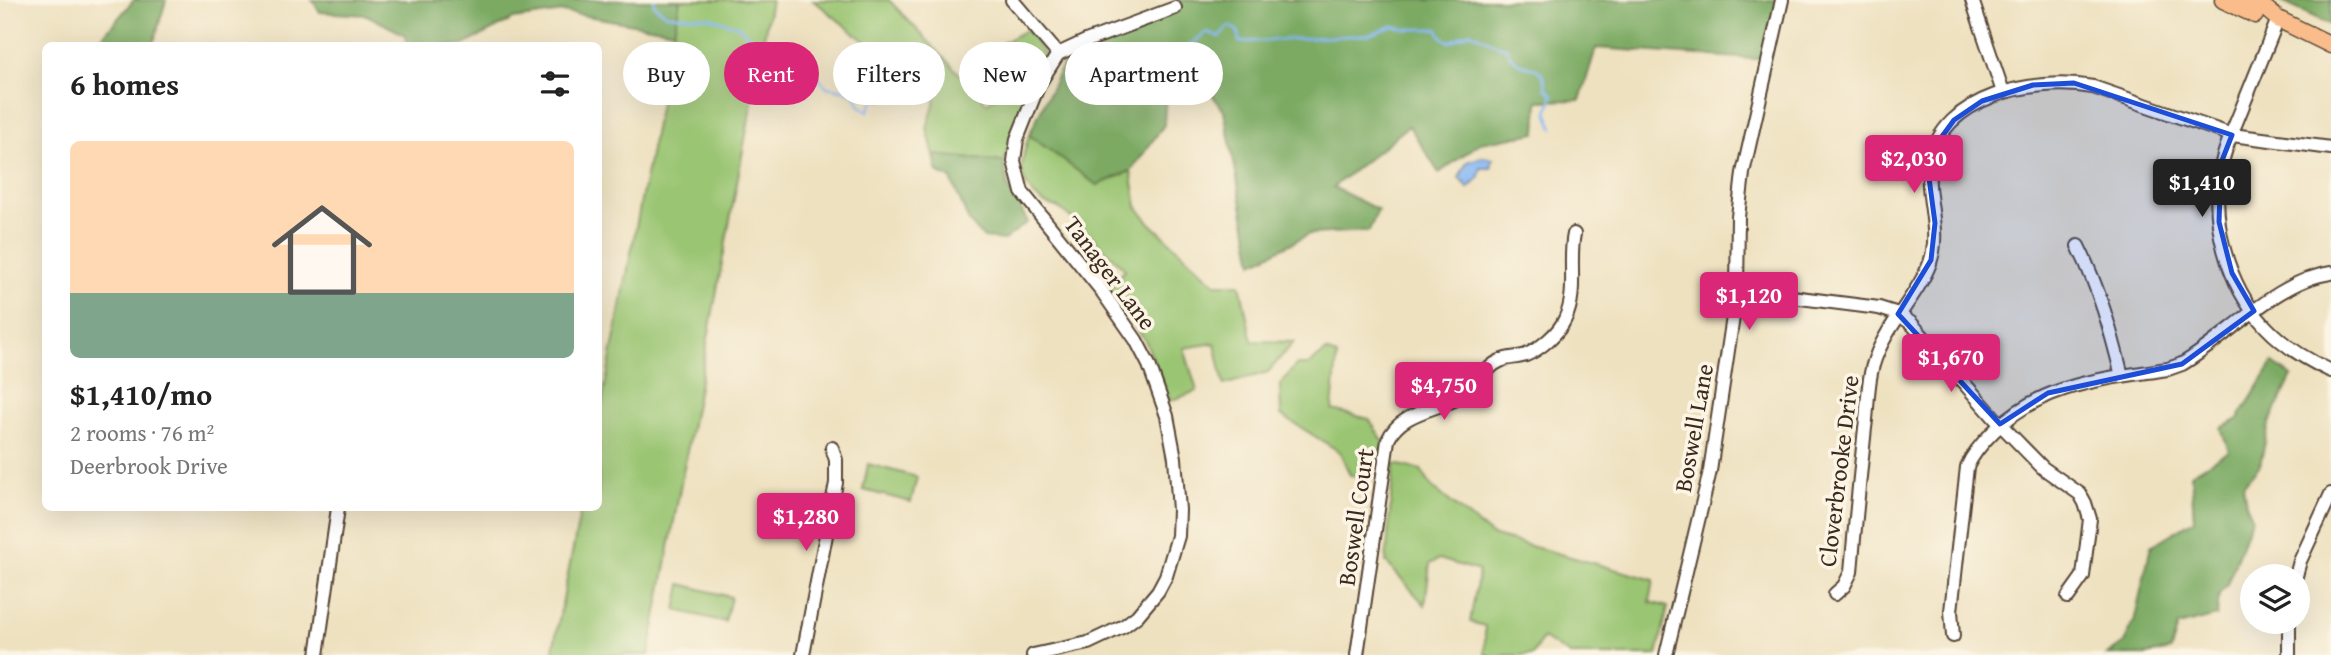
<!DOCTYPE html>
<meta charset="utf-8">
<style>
:root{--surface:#fff;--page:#f6f6f6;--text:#222;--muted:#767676;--accent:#db2777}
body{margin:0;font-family:"Gentium Book Plus",serif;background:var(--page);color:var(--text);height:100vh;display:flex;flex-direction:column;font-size:26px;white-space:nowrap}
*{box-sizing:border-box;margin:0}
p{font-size:23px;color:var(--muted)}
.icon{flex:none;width:38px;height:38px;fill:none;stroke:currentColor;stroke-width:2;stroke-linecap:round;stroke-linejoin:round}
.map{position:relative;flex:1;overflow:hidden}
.panel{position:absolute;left:42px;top:42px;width:560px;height:469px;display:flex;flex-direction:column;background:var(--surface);border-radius:10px;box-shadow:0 7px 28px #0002}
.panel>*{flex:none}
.banner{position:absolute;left:623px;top:42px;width:665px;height:63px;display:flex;gap:14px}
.controls{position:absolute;left:2240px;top:564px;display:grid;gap:14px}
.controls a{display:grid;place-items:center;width:70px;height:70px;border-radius:50%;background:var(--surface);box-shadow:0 7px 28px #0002;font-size:35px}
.price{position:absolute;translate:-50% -60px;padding:0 16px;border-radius:7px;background:var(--accent);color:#fff;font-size:23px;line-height:46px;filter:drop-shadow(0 2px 4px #0008)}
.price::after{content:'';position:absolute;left:50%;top:42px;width:21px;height:16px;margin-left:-10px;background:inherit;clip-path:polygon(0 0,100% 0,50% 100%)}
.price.active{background:#222;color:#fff}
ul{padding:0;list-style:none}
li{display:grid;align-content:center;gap:14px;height:371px;padding:0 28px}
li span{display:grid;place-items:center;height:217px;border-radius:10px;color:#555}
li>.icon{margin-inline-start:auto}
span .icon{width:126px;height:126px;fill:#fffc;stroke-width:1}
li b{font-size:30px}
h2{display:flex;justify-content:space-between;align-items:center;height:84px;padding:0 28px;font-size:30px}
.pill{padding:0 24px;border-radius:32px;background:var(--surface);box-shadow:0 7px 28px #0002;font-size:24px;line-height:63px}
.pill.active{background:var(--accent);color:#fff}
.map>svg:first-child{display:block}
.green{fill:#9ac572;stroke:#6a7848;stroke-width:2}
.forest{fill:#7baa64;stroke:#5b6a41;stroke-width:2}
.water{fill:#87b8f4;stroke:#617189;stroke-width:2}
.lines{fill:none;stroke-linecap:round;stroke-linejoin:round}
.stream{stroke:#87b8f4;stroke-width:2.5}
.minor-casing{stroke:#564536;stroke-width:16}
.major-casing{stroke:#564536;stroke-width:19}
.minor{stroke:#fff;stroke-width:12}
.major{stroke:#f9bc8a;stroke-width:16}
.marked{fill:#1d4ed8;fill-opacity:0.2;stroke:#1d4ed8;stroke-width:5;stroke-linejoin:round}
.labels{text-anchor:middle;stroke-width:7;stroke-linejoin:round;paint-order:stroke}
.street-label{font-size:24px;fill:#3b2a1e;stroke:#fcf5e5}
</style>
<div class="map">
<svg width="2331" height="655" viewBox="0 0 2331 655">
<rect width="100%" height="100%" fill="#fcf5e5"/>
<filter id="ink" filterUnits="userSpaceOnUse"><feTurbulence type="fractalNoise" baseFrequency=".0143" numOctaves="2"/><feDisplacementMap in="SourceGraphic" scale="14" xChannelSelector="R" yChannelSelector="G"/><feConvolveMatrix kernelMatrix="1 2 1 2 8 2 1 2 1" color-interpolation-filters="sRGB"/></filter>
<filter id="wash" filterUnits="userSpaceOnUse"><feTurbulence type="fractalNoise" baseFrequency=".00686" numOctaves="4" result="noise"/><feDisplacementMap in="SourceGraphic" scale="28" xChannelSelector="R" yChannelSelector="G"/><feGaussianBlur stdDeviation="1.57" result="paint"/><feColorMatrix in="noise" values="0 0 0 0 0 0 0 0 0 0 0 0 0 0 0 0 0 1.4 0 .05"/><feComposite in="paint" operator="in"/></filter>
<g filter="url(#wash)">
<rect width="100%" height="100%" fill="#eee1c0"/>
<g class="green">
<polygon points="680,0 771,0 649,655 552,655 581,508 598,508 599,418"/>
<polygon points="813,0 889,0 987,103 1017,77 1014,57 995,47 1026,30 1045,55 1014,128 1004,162 934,155 927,128 936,98"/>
<path d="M 1029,135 L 1097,185 L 1131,171 L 1137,206 L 1148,221 L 1215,284 L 1240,284 L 1252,341 L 1294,342 L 1268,372 L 1224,385 L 1215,343 L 1184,348 L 1197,391 L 1170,401 L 1146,342 L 1109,289 L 1125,269 C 1106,252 1080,223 1060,209 C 1054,205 1045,205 1040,200 C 1015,181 1021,161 1029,135 Z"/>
<polygon points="1327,351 1337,356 1332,410 1369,419 1384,443 1373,478 1350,475 1340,452 1281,415 1280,385 1296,365 1308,365"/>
<polygon points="868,464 917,477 911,502 863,490"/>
<polygon points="1394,464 1421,470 1432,487 1491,535 1654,580 1650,602 1668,607 1657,655 1570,655 1543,638 1532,655 1485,655 1485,626 1470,622 1479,571 1439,559 1430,564 1425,605 1386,562"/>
<polygon points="681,584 731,597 725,622 676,610"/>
</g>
<g class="forest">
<polygon points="134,0 166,0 153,45 95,45"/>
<polygon points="312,0 680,0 674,31 563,12 513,19 464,45 408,46 405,35 367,15 320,12"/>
<polygon points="1176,0 1782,0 1768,60 1596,48 1580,100 1538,101 1536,133 1480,143 1439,173 1409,126 1333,187 1378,210 1369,231 1309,234 1253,263 1224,111 1191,66 1167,75 1164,125 1131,171 1097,185 1029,135 1065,60 1099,42 1178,9"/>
<polygon points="2278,0 2331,0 2331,25"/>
<polygon points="934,155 1004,162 1008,187 1028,222 1004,240 984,238 969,222 951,179 937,172"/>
<polygon points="2273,363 2292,376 2269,424 2260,465 2243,485 2246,504 2252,517 2227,585 2219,595 2217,616 2178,626 2171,650 2146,655 2107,655 2124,643 2134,622 2151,546 2194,520 2191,474 2229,451 2221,428 2238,419"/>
</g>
<polygon class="water" points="1482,157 1493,159 1491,168 1481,168 1478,179 1468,188 1459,178 1467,162"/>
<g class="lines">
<g class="stream">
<polyline points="654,0 654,5 667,15 708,17 738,26 759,45 763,55 784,63 801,73 810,69 827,87 843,90 855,95 860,106 868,111 874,99 883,101"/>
<path d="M 1063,79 L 1085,92 L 1136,103 L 1141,96 L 1152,93 L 1170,71 L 1184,74 L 1193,59 L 1187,47 L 1207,32 L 1219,37 L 1229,26 L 1238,31 L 1239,42 L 1368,35 L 1393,26 L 1406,29 L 1437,29 L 1442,37 L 1450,42 L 1471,32 L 1499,46 L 1506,47 C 1508,50 1509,54 1511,57 C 1522,72 1544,59 1546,89 L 1553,95 L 1547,112 L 1553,128"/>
</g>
</g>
</g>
<g filter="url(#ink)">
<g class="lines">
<defs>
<g id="minor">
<polyline points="1012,0 1058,54"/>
<polyline points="1972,0 2003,92"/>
<path d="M 2278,19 C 2266,49 2254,78 2242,108 C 2235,126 2226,144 2222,163 C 2208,217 2227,286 2266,327 C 2284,346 2307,360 2331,371"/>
<path d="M 2078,246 C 2099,288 2111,331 2122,376"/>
<polyline points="1737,290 1879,308 1898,314 1911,323 2000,424 2043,468 2080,494 2085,503 2090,519 2083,576 2068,597"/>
<polyline points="2296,576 2300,561 2331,494"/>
<path d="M 1835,594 L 1844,586 L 1851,572 C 1855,524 1860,476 1865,428 C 1868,408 1867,384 1873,365 C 1884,327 1916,299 1930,263 C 1942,229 1924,196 1930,163 C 1942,94 2036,77 2093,87 L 2232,135 L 2331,148"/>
<path d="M 1953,636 L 1951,611 L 1967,467 C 1973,453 1982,443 1993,432 C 2041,383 2104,379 2168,369 L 2182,364 C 2228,337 2277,280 2331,273"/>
<polyline points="317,655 338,508"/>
<polyline points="803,655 836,483 836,460 832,448"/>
<polyline points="1033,655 1088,643 1124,626 1137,616 1158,591 1166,576 1178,536 1179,510 1175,458 1167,416 1149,365 1136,340 1101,290 1022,192 1014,161 1017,139 1039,84 1058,54 1086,41 1175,8"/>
<path d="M 1357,655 L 1388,440 C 1400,412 1436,410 1461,397 C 1477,389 1483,368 1500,361 C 1508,357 1518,358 1526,355 C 1540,349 1559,333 1565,319 C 1578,293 1568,261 1574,234"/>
<polyline points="1666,655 1710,471 1737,290 1738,217 1743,173 1782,0"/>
<polyline points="2289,655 2289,621"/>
</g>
<g id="major">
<polyline points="2223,0 2255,15"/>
<polyline points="2246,0 2266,9 2278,19 2331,45"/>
</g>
</defs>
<use href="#minor" class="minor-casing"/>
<use href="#major" class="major-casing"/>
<use href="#minor" class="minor"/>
<use href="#major" class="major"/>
</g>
</g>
<path class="marked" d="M 2074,83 L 2232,135 L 2221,163 L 2219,222 L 2232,273 L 2254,311 L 2182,364 L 2048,393 L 2000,424 L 1898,314 L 1931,260 L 1935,223 L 1929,178 L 1935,146 L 1954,120 L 1982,101 L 2033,85 Z"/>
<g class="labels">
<g class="street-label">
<text transform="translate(1110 273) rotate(53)" y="8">Tanager Lane</text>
<text transform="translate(1694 428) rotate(-80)" y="8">Boswell Lane</text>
<text transform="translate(1839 471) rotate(-83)" y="8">Cloverbrooke Drive</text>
<text transform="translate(1356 517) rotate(-82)" y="8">Boswell Court</text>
</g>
</g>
</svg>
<div class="controls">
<a><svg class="icon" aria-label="layers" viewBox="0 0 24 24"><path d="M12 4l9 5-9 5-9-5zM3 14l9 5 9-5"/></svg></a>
</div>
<b class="price" style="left:1914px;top:195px">$2,030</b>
<b class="price active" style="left:2202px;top:219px">$1,410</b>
<b class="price" style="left:1749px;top:332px">$1,120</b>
<b class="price" style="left:1951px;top:394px">$1,670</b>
<b class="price" style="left:1444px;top:422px">$4,750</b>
<b class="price" style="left:806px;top:553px">$1,280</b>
<div class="banner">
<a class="pill">Buy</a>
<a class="pill active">Rent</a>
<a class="pill">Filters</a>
<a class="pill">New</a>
<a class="pill">Apartment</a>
</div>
<section class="panel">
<h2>6 homes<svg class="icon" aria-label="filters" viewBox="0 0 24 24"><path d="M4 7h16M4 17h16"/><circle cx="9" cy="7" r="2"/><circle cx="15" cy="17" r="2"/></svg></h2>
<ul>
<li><span style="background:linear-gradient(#ffd9b3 70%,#7fa58c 0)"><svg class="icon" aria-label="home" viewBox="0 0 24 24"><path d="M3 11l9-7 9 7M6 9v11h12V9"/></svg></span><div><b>$1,410/mo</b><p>2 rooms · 76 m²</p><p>Deerbrook Drive</p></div></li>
</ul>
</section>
</div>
